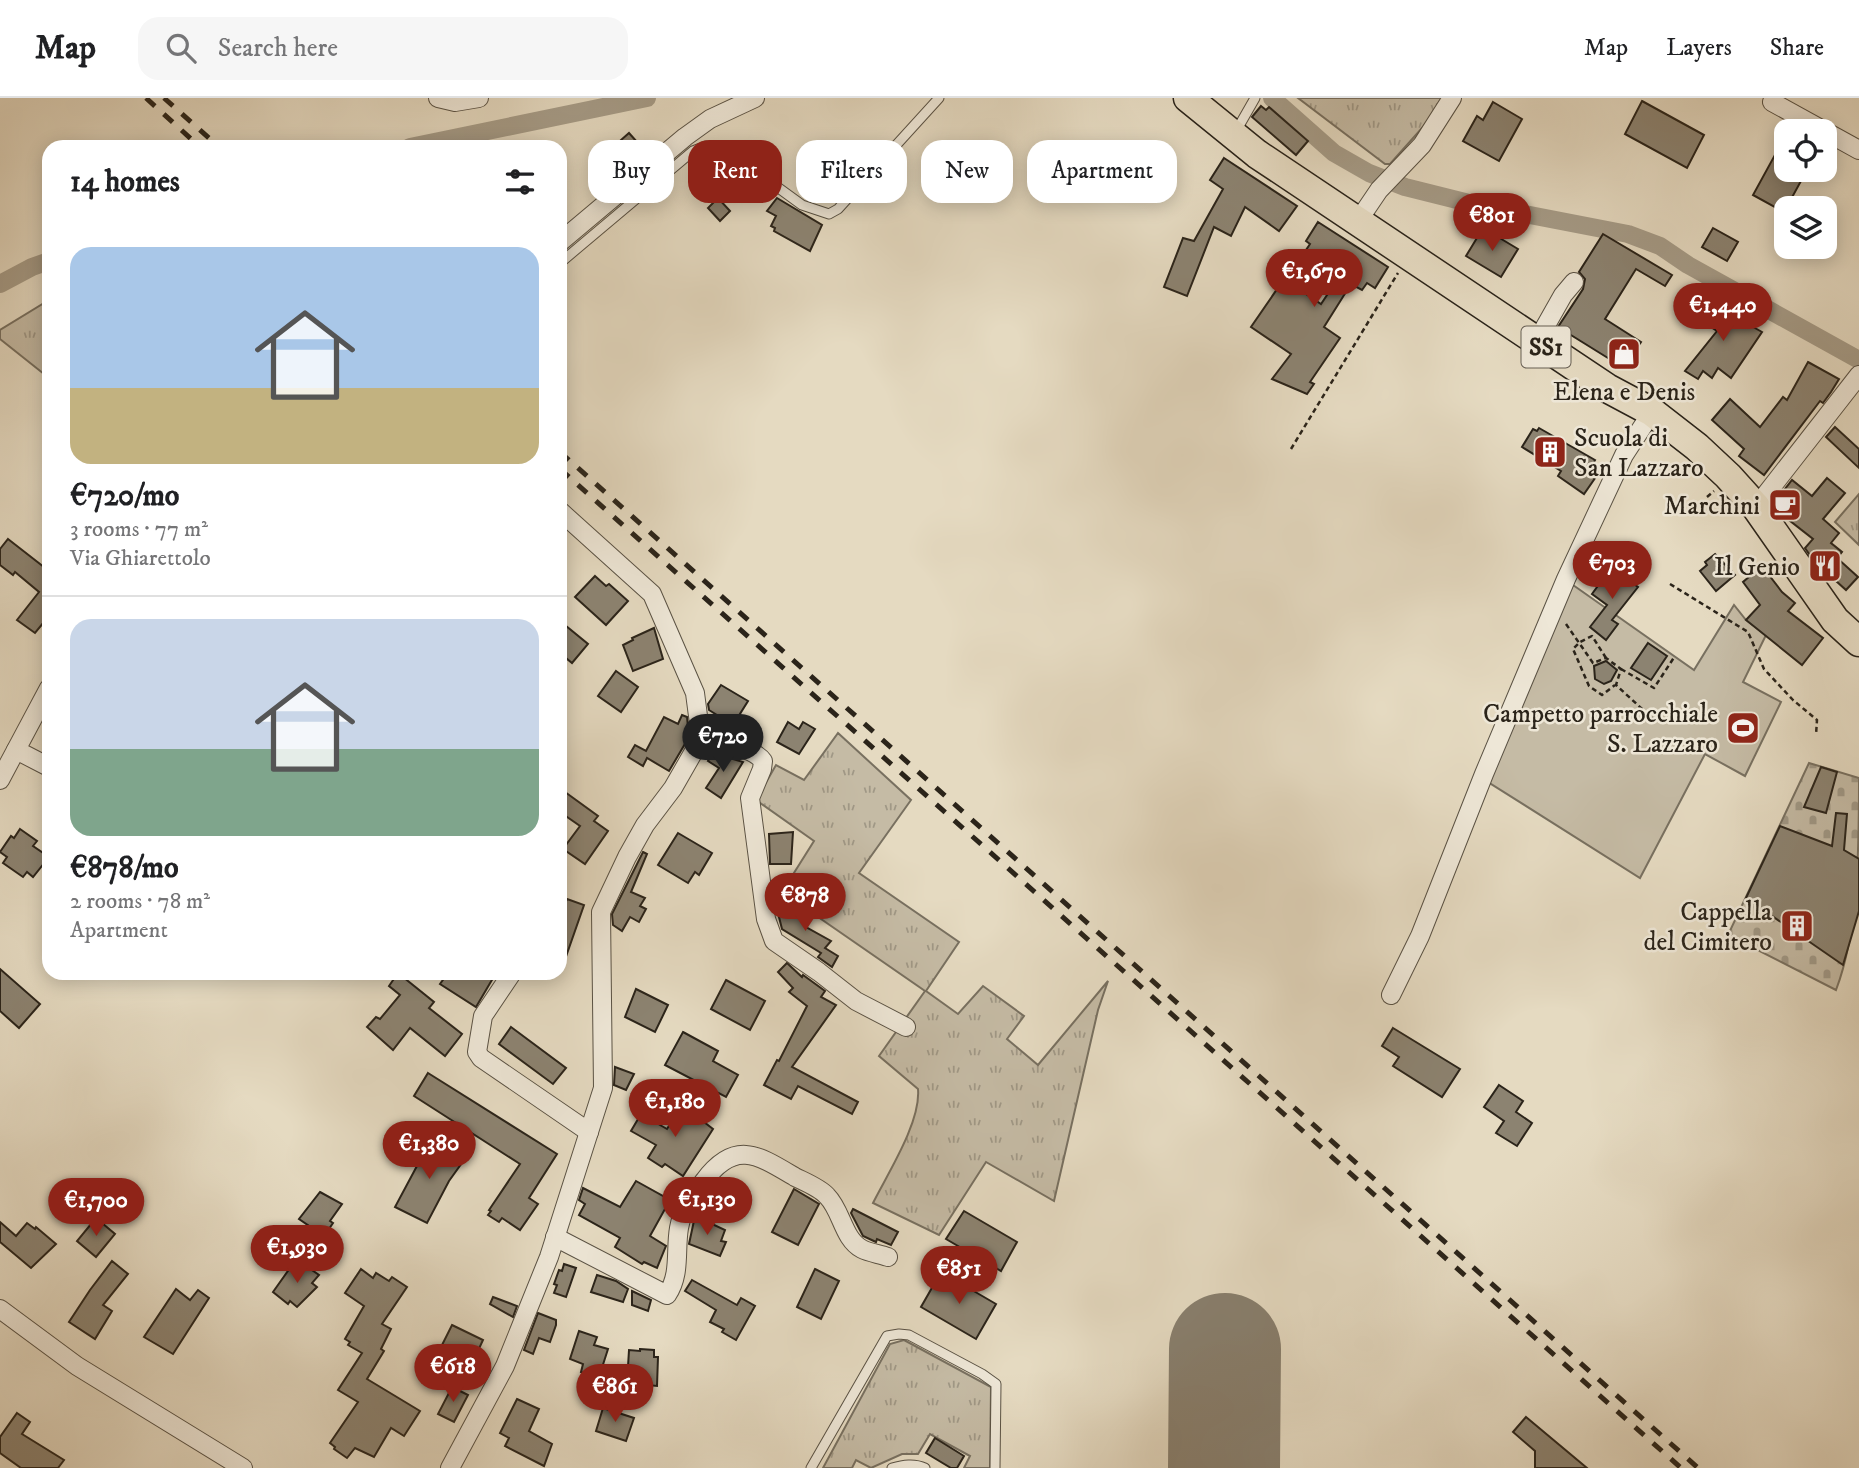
<!DOCTYPE html>
<meta charset="utf-8">
<style>
:root{--surface:#fff;--page:#f6f6f6;--text:#202124;--muted:#757577;--line:#e0e0e0;--accent:#8f2418}
body{margin:0;font-family:"IM FELL DW Pica",serif;background:var(--page);color:var(--text);height:100vh;display:flex;flex-direction:column;font-size:26px;white-space:nowrap}
*{box-sizing:border-box;margin:0}
p{font-size:23px;color:var(--muted)}
.icon{flex:none;width:38px;height:38px;fill:none;stroke:currentColor;stroke-width:2;stroke-linecap:round;stroke-linejoin:round}
.map{position:relative;flex:1;overflow:hidden}
.drawer{position:absolute;left:42px;top:42px;width:525px;height:840px;display:flex;flex-direction:column;background:var(--surface);border-radius:21px;box-shadow:0 4px 18px #0003}
.drawer>*{flex:none}
.top-card{position:absolute;left:588px;top:42px;width:665px;height:63px;display:flex;gap:14px}
.controls{position:absolute;left:1774px;top:21px;display:grid;gap:14px}
.controls a{display:grid;place-items:center;width:63px;height:63px;border-radius:14px;background:var(--surface);box-shadow:0 4px 18px #0003;font-size:35px}
.price{position:absolute;translate:-50% -60px;padding:0 16px;border-radius:24px;background:var(--accent);color:#fff;font-size:23px;line-height:46px;filter:drop-shadow(0 2px 4px #0008)}
.price::after{content:'';position:absolute;left:50%;top:42px;width:21px;height:16px;margin-left:-10px;background:inherit;clip-path:polygon(0 0,100% 0,50% 100%)}
.price.current{background:#222;color:#fff}
ul{padding:0;list-style:none}
li{display:grid;align-content:center;gap:14px;height:371px;padding:0 28px}
li+li{border-top:2px solid var(--line)}
li span{display:grid;place-items:center;height:217px;border-radius:21px;color:#555}
li>.icon{margin-inline-start:auto}
span .icon{width:126px;height:126px;fill:#fffc;stroke-width:1}
li b{font-size:30px}
h2{display:flex;justify-content:space-between;align-items:center;height:84px;padding:0 28px;font-size:30px}
.tag{padding:0 24px;border-radius:21px;background:var(--surface);box-shadow:0 4px 18px #0003;font-size:24px;line-height:63px}
.tag.current{background:var(--accent);color:#fff}
header{display:flex;align-items:center;gap:42px;box-sizing:border-box;height:98px;padding:0 35px;background:var(--surface);border-bottom:2px solid var(--line)}
header strong{font-size:33px}
nav{display:flex;gap:38px;margin-inline-start:auto;font-size:24px}
.search{width:490px;height:63px;background:var(--page);display:flex;align-items:center;gap:18px;box-sizing:border-box;padding:0 24px;border-radius:21px;color:var(--muted);font-size:26px}
.map>svg:first-child{display:block}
.grass{fill:url(#grass-tufts);stroke:#787060;stroke-width:2}
.cemetery{fill:url(#cemetery-stones);stroke:#787060;stroke-width:2}
.park{fill:#c5bba5;stroke:#787060;stroke-width:2}
.lines{fill:none;stroke-linecap:round;stroke-linejoin:round}
.canal{stroke:#a69c88;stroke-width:18}
.runway{stroke:#887f6e;stroke-width:112}
.building{fill:#8c8371;stroke:#2b241a;stroke-width:2}
.service-casing{stroke:#5a5244;stroke-width:11}
.minor-casing{stroke:#5a5244;stroke-width:20}
.primary-casing{stroke:#2b241a;stroke-width:31}
.path{stroke:#2b241a;stroke-width:2.5;stroke-dasharray:5 3.5;stroke-linecap:butt}
.service{stroke:#eee7d7;stroke-width:9}
.minor{stroke:#eee7d7;stroke-width:18}
.primary{stroke:#e5dac1;stroke-width:28}
.rail{stroke:#2b241a;stroke-width:5;stroke-dasharray:12 12;stroke-linecap:butt}
.labels{text-anchor:middle;stroke-width:5;stroke-linejoin:round;paint-order:stroke}
.shield{fill:#eee7d7;stroke:#665e53;stroke-width:2}
.shield-label{font-size:24px;font-weight:bold;fill:#2b241a}
.poi-label{font-size:26px;fill:#2b241a;stroke:#eee7d7;text-anchor:end}
</style>
<header>
<strong>Map</strong>
<div class="search"><svg class="icon" aria-label="search" viewBox="0 0 24 24"><circle cx="10" cy="10" r="6"/><path d="M15 15l6 6"/></svg>Search here</div>
<nav><a>Map</a><a>Layers</a><a>Share</a></nav>
</header>
<div class="map">
<svg width="1859" height="1370" viewBox="0 0 1859 1370">
<defs>
<pattern id="grass-tufts" width="24" height="20" patternUnits="userSpaceOnUse" patternTransform="scale(1.75)"><rect width="24" height="20" fill="#c5bba5"/><path d="M3 7l-1-3M5 7V3M7 7l1-3M15 17l-1-3M17 17v-4M19 17l1-3" fill="none" stroke="#a09886"/></pattern>
<pattern id="cemetery-stones" width="16" height="16" patternUnits="userSpaceOnUse" patternTransform="scale(1.75)"><rect width="16" height="16" fill="#c5bba5"/><path d="M2 7V4a2 2 0 0 1 4 0v3zM10 15v-3a2 2 0 0 1 4 0v3z" fill="#a09886"/></pattern>
</defs>
<rect width="100%" height="100%" fill="#e5dac1"/>
<filter id="stains"><feTurbulence type="fractalNoise" baseFrequency=".00286" numOctaves="4"/><feColorMatrix values="0 0 0 0 .2 0 0 0 0 .09 0 0 0 0 .02 0 0 0 .5 -.17"/></filter>
<radialGradient id="worn" r=".72"><stop offset=".6" stop-color="#630" stop-opacity="0"/><stop offset="1" stop-color="#630" stop-opacity=".3"/></radialGradient>
<g class="grass">
<polygon points="1298,0 1443,0 1431,20 1390,66 1385,66"/>
<polygon points="49,202 49,280 0,241 0,232"/>
<polygon points="1859,396 1859,447 1835,424"/>
<path d="M 838,635 L 911,702 L 859,775 L 959,844 L 926,893 L 958,916 L 983,888 L 1024,918 L 1007,941 L 1038,967 L 1108,883 L 1098,912 L 1054,1103 L 986,1064 L 939,1137 L 873,1105 C 888,1075 921,1024 918,991 L 879,958 L 925,893 L 782,794 L 814,743 L 756,702 L 776,667 L 804,682 Z"/>
<polygon points="904,1242 991,1289 990,1370 964,1370 970,1358 930,1336 918,1356 902,1356 871,1370 856,1362 852,1370 823,1370 890,1246"/>
</g>
<path class="cemetery" d="M 1809,665 L 1859,680 C 1859,747 1859,832 1836,892 L 1728,837 Z"/>
<polygon class="park" points="1573,487 1694,572 1734,507 1746,522 1766,537 1743,584 1781,604 1745,678 1705,656 1640,780 1488,684 1553,528"/>
<g class="lines">
<g class="canal">
<polyline points="1272,0 1334,55 1369,75 1405,89 1473,106 1628,136 1660,148 1688,167 1859,262"/>
<polyline points="410,49 647,0"/>
<polyline points="0,186 32,169 49,163"/>
</g>
<polyline class="runway" points="1224,1370 1225,1251"/>
</g>
<g class="building">
<polygon points="1642,3 1704,37 1687,70 1625,36"/>
<polygon points="1493,4 1522,21 1499,63 1463,43 1477,18 1483,22"/>
<polygon points="1261,8 1266,12 1269,9 1308,43 1296,57 1252,19"/>
<polygon points="629,35 645,53 615,80 595,58 607,47 611,51"/>
<polygon points="1787,35 1787,72 1807,72 1784,114 1753,97"/>
<polygon points="1224,60 1297,108 1279,133 1245,109 1231,138 1214,129 1187,198 1164,189 1183,140 1194,143 1223,91 1210,82"/>
<polygon points="718,100 730,113 720,123 708,110"/>
<polygon points="777,100 822,127 810,153 774,133 775,130 771,128 776,118 767,113"/>
<polygon points="1318,124 1388,169 1375,190 1367,185 1362,192 1351,186 1324,229 1340,240 1310,284 1314,286 1307,296 1272,281 1291,256 1251,229 1284,181 1321,206 1341,176 1306,152 1310,146 1306,143"/>
<polygon points="1483,130 1518,151 1501,179 1466,158"/>
<polygon points="1713,130 1738,144 1727,163 1702,149"/>
<polygon points="1603,136 1672,177 1665,188 1636,171 1605,221 1641,244 1624,270 1558,229 1583,191 1585,181 1579,174"/>
<polygon points="1707,203 1762,234 1731,280 1718,270 1712,280 1703,273 1698,281 1685,273 1717,233 1697,220"/>
<polygon points="1808,264 1839,281 1831,294 1823,305 1820,303 1764,377 1739,358 1744,351 1712,322 1730,301 1760,329 1783,299 1787,302"/>
<polygon points="1835,329 1859,351 1859,370 1826,339"/>
<polygon points="1539,330 1595,362 1592,367 1600,373 1584,396 1558,378 1561,373 1522,349 1533,331 1537,333"/>
<polygon points="1827,380 1845,395 1823,421 1839,435 1831,445 1842,454 1837,460 1858,479 1846,492 1814,463 1805,450 1813,441 1780,415 1774,405 1792,382 1812,398"/>
<polygon points="8,441 49,473 49,528 44,524 35,535 17,522 39,494 15,474 13,477 0,467 0,451"/>
<polygon points="1715,456 1735,477 1716,493 1700,473 1707,467 1705,464"/>
<polygon points="1762,468 1782,494 1795,505 1788,513 1823,540 1802,567 1746,522 1760,507 1743,484"/>
<polygon points="1611,470 1638,489 1612,522 1618,526 1606,542 1590,529 1607,507 1592,496"/>
<polygon points="595,478 606,488 609,486 628,503 606,527 575,499"/>
<polygon points="560,523 588,546 572,565 560,555"/>
<polygon points="654,530 663,561 633,573 623,547 633,542 632,540"/>
<polygon points="1648,545 1667,558 1651,582 1631,570"/>
<polygon points="1606,563 1617,572 1611,583 1604,586 1595,581 1594,568"/>
<polygon points="616,573 638,589 621,614 598,598"/>
<polygon points="721,587 748,603 733,627 709,612 708,606"/>
<polygon points="682,617 687,619 689,639 669,673 647,660 643,668 628,659 635,647 646,653 664,619 678,626"/>
<polygon points="788,624 799,631 803,624 815,631 799,656 777,644"/>
<polygon points="713,655 743,664 721,700 706,690 719,670 708,663"/>
<polygon points="1821,669 1837,674 1826,715 1804,709"/>
<polygon points="565,694 598,718 594,723 608,733 585,766 563,751 580,728 560,714 560,701"/>
<polygon points="1836,715 1847,716 1844,752 1859,761 1859,813 1843,867 1746,800 1780,728 1832,748"/>
<polygon points="20,731 37,743 33,748 49,759 33,779 27,774 23,779 3,765 7,759 0,754 11,738 14,740"/>
<polygon points="793,734 791,766 770,766 769,736"/>
<polygon points="678,735 712,755 699,777 695,774 688,785 658,767"/>
<polygon points="643,754 647,756 631,794 645,800 640,808 646,811 639,824 630,819 622,833 613,827 612,816"/>
<polygon points="567,801 584,807 562,870 560,819"/>
<polygon points="778,803 809,822 806,829 831,843 825,850 838,858 832,869 818,859 821,855 782,831 776,807"/>
<polygon points="787,865 802,879 803,877 825,893 821,899 836,907 792,969 858,1004 852,1016 798,988 791,1001 764,987 777,962 779,963 807,908 789,894 793,890 778,874"/>
<polygon points="0,871 40,906 19,930 0,913"/>
<polygon points="398,875 434,904 429,910 462,936 445,958 410,930 393,952 367,929 376,919 380,921 400,897 389,888"/>
<polygon points="448,875 496,875 476,909 440,886"/>
<polygon points="726,882 765,903 750,932 711,911"/>
<polygon points="636,891 668,907 655,934 625,919"/>
<polygon points="511,929 566,970 553,986 499,946"/>
<polygon points="1393,930 1460,971 1442,999 1393,968 1399,959 1382,948"/>
<polygon points="683,934 718,953 713,963 738,977 726,999 665,967"/>
<polygon points="615,969 634,976 626,992 614,987"/>
<polygon points="428,975 557,1056 529,1100 538,1106 520,1132 502,1120 499,1124 488,1117 491,1113 489,1112 520,1066 414,998"/>
<polygon points="1499,987 1523,1003 1516,1014 1532,1025 1517,1048 1496,1035 1504,1023 1484,1009"/>
<polygon points="682,1007 713,1031 683,1078 665,1066 662,1069 648,1060 656,1047 631,1033 641,1016 667,1031"/>
<polygon points="430,1041 464,1062 449,1083 427,1125 395,1109 418,1066 415,1064"/>
<polygon points="636,1083 670,1102 650,1138 666,1148 657,1170 644,1164 642,1166 615,1149 620,1140 579,1117 585,1106 579,1102 583,1090 620,1109"/>
<polygon points="794,1091 819,1106 798,1147 772,1134"/>
<polygon points="320,1094 342,1106 330,1123 333,1125 324,1138 299,1121"/>
<polygon points="853,1111 898,1134 891,1147 877,1141 876,1144 863,1138 851,1115"/>
<polygon points="964,1113 1017,1144 1001,1173 946,1141"/>
<polygon points="695,1118 725,1132 721,1143 726,1144 720,1158 689,1146"/>
<polygon points="96,1120 115,1136 96,1159 77,1143"/>
<polygon points="0,1124 16,1138 27,1125 35,1131 36,1129 56,1146 31,1170 0,1144"/>
<polygon points="112,1163 128,1176 103,1207 112,1213 95,1241 69,1224 90,1192"/>
<polygon points="299,1163 319,1177 312,1185 317,1189 297,1209 290,1203 288,1206 273,1194 290,1170 293,1172"/>
<polygon points="564,1166 576,1170 566,1199 554,1195 557,1187 554,1186 559,1172 562,1173"/>
<polygon points="361,1171 373,1180 376,1175 389,1183 392,1179 407,1189 382,1226 391,1231 381,1251 384,1253 367,1281 420,1313 404,1338 391,1330 374,1359 355,1350 347,1360 334,1351 335,1349 330,1345 358,1304 338,1292 362,1255 348,1247 350,1244 345,1241 364,1208 345,1195"/>
<polygon points="815,1171 839,1183 821,1221 797,1209"/>
<polygon points="941,1174 996,1206 976,1241 921,1209"/>
<polygon points="597,1177 616,1183 628,1191 623,1204 591,1194"/>
<polygon points="692,1182 737,1207 741,1200 755,1208 736,1242 722,1234 724,1231 710,1224 716,1212 685,1193"/>
<polygon points="176,1191 190,1202 198,1192 209,1200 173,1256 144,1239"/>
<polygon points="632,1193 651,1202 648,1213 632,1207"/>
<polygon points="493,1199 517,1208 513,1219 490,1206"/>
<polygon points="538,1215 556,1222 556,1227 550,1244 539,1240 533,1256 524,1252"/>
<polygon points="452,1227 483,1242 470,1270 438,1255"/>
<polygon points="579,1233 597,1239 594,1247 608,1251 599,1279 581,1274 583,1266 570,1261"/>
<polygon points="640,1251 654,1252 654,1259 658,1259 657,1288 627,1285 629,1252 640,1253"/>
<polygon points="452,1289 468,1297 454,1324 438,1316"/>
<polygon points="517,1301 539,1311 529,1333 552,1346 544,1368 505,1348 509,1340 500,1335"/>
<polygon points="603,1310 634,1320 626,1343 596,1333"/>
<polygon points="17,1315 30,1324 22,1336 64,1362 58,1370 21,1370 0,1355 0,1339"/>
<polygon points="1526,1319 1587,1370 1535,1370 1535,1353 1513,1334"/>
<polygon points="935,1340 964,1358 957,1370 951,1370 926,1355"/>
</g>
<g class="lines">
<defs>
<g id="service">
<polyline points="1235,35 1255,0"/>
<polyline points="560,165 693,53 706,48 725,51 802,107 829,116 838,111 939,0"/>
<polyline points="811,1370 887,1238 899,1236 909,1237 982,1276 996,1286 995,1370"/>
<path d="M 892,1370 C 903,1367 914,1365 925,1370"/>
</g>
<g id="minor">
<polyline points="438,0 455,4 479,0"/>
<polyline points="1772,4 1859,52"/>
<polyline points="1358,123 1379,92 1422,47 1452,0"/>
<polyline points="560,144 685,39 710,21 755,0"/>
<polyline points="1537,243 1563,197 1574,184"/>
<polyline points="1756,409 1859,277"/>
<path d="M 701,641 C 718,644 753,649 763,663 L 762,671 L 750,700 L 766,821 L 774,843 L 819,874 L 856,903 L 906,929"/>
<polyline points="16,652 49,669"/>
<polyline points="0,682 49,590"/>
<polyline points="512,875 483,918 477,954 481,960 589,1034"/>
<polyline points="1391,897 1420,838 1484,676 1566,481 1624,357 1652,314"/>
<path d="M 555,1139 L 667,1197 C 681,1176 675,1153 679,1130 C 682,1112 693,1097 704,1083 C 735,1041 758,1057 795,1079 C 805,1084 820,1090 827,1098 C 842,1113 843,1141 862,1151 C 870,1155 880,1156 888,1159"/>
<polyline points="0,1211 77,1268 243,1370"/>
<polyline points="450,1370 505,1268 549,1159 603,990 601,814 627,759 645,727 673,690 701,641 695,595 652,496 560,413"/>
</g>
<polyline id="primary" points="1188,0 1257,56 1607,290 1652,314 1697,349 1728,378 1756,409 1835,522 1859,544"/>
</defs>
<use href="#service" class="service-casing"/>
<use href="#minor" class="minor-casing"/>
<use href="#primary" class="primary-casing"/>
<g class="path">
<polyline points="1291,351 1398,175"/>
<polyline points="1707,399 1714,393"/>
<polyline points="1670,486 1748,534 1764,571 1793,602 1817,622 1816,637"/>
<polyline points="1566,526 1593,565 1606,560 1621,571 1616,587 1653,621"/>
<polyline points="1606,560 1592,538 1580,544 1573,551 1589,588 1602,597 1615,587"/>
<polyline points="1621,571 1654,590 1675,558"/>
</g>
<use href="#service" class="service"/>
<use href="#minor" class="minor"/>
<use href="#primary" class="primary"/>
<g class="rail">
<polyline points="146,0 200,49"/>
<polyline points="164,0 219,49"/>
<polyline points="560,354 1698,1370"/>
<polyline points="560,371 1681,1370"/>
</g>
</g>
<defs>
<symbol id="shop-square" viewBox="-11 -11 22 22"><rect x="-9" y="-9" width="18" height="18" rx="4" fill="#8f2418" stroke="#eee7d7"/><path d="M-5-2.5h2.3a2.7 3.5 0 0 1 5.4 0H5L5.5 6h-11ZM-1.5-2.5h3a1.5 2.3 0 0 0-3 0Z" fill="#fff"/></symbol>
<symbol id="building-square" viewBox="-11 -11 22 22"><rect x="-9" y="-9" width="18" height="18" rx="4" fill="#8f2418" stroke="#eee7d7"/><path d="M-4-6H4V6H1V3H-1V6H-4ZM-2.5-4.3h1.7v1.8h-1.7ZM.8-4.3h1.7v1.8H.8ZM-2.5-1h1.7V.8h-1.7ZM.8-1h1.7V.8H.8Z" fill="#fff"/></symbol>
<symbol id="cafe-square" viewBox="-11 -11 22 22"><rect x="-9" y="-9" width="18" height="18" rx="4" fill="#8f2418" stroke="#eee7d7"/><path d="M-5.5-4.5H6V0H3Q3 3.5 0 3.5H-2.5Q-5.5 3.5-5.5 0ZM3-3.2v2h1.7v-2ZM-6 4.5H4V6H-6Z" fill="#fff"/></symbol>
<symbol id="restaurant-square" viewBox="-11 -11 22 22"><rect x="-9" y="-9" width="18" height="18" rx="4" fill="#8f2418" stroke="#eee7d7"/><path d="M-5-6h1v4h1v-4h1v4h1v-4h1v5L-1.5 .5V6h-2V.5L-5-1ZM5-6V6H3V1.5H1.5Q1.5-4 5-6Z" fill="#fff"/></symbol>
<symbol id="stadium-square" viewBox="-11 -11 22 22"><rect x="-9" y="-9" width="18" height="18" rx="4" fill="#8f2418" stroke="#eee7d7"/><path d="M0-5a6.5 5 0 1 0 0 10a6.5 5 0 1 0 0-10ZM-3.5-1.8h7v3.6h-7Z" fill="#fff"/></symbol>
</defs>
<g fill-rule="evenodd">
<use href="#shop-square" x="1605" y="237" width="38" height="38"/>
<use href="#building-square" x="1531" y="335" width="38" height="38"/>
<use href="#cafe-square" x="1766" y="388" width="38" height="38"/>
<use href="#restaurant-square" x="1806" y="449" width="38" height="38"/>
<use href="#stadium-square" x="1724" y="611" width="38" height="38"/>
<use href="#building-square" x="1778" y="809" width="38" height="38"/>
</g>
<g class="labels">
<rect class="shield" x="1521.5" y="228.5" width="49" height="41" rx="5"/>
<g class="shield-label">
<text x="1546" y="257">SS1</text>
</g>
<g class="poi-label">
<text x="1624" y="302" text-anchor="middle">Elena e Denis</text>
<text x="1574" y="348" text-anchor="start">Scuola di<tspan x="1574" dy="30">San Lazzaro</tspan></text>
<text x="1760" y="416">Marchini</text>
<text x="1800" y="477">Il Genio</text>
<text x="1718" y="624">Campetto parrocchiale<tspan x="1718" dy="30">S. Lazzaro</tspan></text>
<text x="1772" y="822">Cappella<tspan x="1772" dy="30">del Cimitero</tspan></text>
</g>
</g>
<rect width="100%" height="100%" filter="url(#stains)"/>
<rect width="100%" height="100%" fill="url(#worn)"/>
</svg>
<div class="controls">
<a><svg class="icon" aria-label="locate" viewBox="0 0 24 24"><circle cx="12" cy="12" r="6"/><path d="M12 2v4M12 18v4M2 12h4M18 12h4"/></svg></a>
<a><svg class="icon" aria-label="layers" viewBox="0 0 24 24"><path d="M12 4l9 5-9 5-9-5zM3 14l9 5 9-5"/></svg></a>
</div>
<b class="price" style="left:1492px;top:155px">€801</b>
<b class="price" style="left:1314px;top:211px">€1,670</b>
<b class="price" style="left:1723px;top:245px">€1,440</b>
<b class="price" style="left:1612px;top:503px">€703</b>
<b class="price current" style="left:723px;top:676px">€720</b>
<b class="price" style="left:805px;top:835px">€878</b>
<b class="price" style="left:675px;top:1041px">€1,180</b>
<b class="price" style="left:429px;top:1083px">€1,380</b>
<b class="price" style="left:707px;top:1139px">€1,130</b>
<b class="price" style="left:96px;top:1140px">€1,700</b>
<b class="price" style="left:297px;top:1187px">€1,930</b>
<b class="price" style="left:959px;top:1208px">€851</b>
<b class="price" style="left:453px;top:1306px">€618</b>
<b class="price" style="left:615px;top:1326px">€861</b>
<div class="top-card">
<a class="tag">Buy</a>
<a class="tag current">Rent</a>
<a class="tag">Filters</a>
<a class="tag">New</a>
<a class="tag">Apartment</a>
</div>
<section class="drawer">
<h2>14 homes<svg class="icon" aria-label="filters" viewBox="0 0 24 24"><path d="M4 7h16M4 17h16"/><circle cx="9" cy="7" r="2"/><circle cx="15" cy="17" r="2"/></svg></h2>
<ul>
<li><span style="background:linear-gradient(#a9c7e8 65%,#c2b280 0)"><svg class="icon" aria-label="home" viewBox="0 0 24 24"><path d="M3 11l9-7 9 7M6 9v11h12V9"/></svg></span><div><b>€720/mo</b><p>3 rooms · 77 m²</p><p>Via Ghiarettolo</p></div></li>
<li><span style="background:linear-gradient(#c9d6e8 60%,#7fa58c 0)"><svg class="icon" aria-label="home" viewBox="0 0 24 24"><path d="M3 11l9-7 9 7M6 9v11h12V9"/></svg></span><div><b>€878/mo</b><p>2 rooms · 78 m²</p><p>Apartment</p></div></li>
</ul>
</section>
</div>
